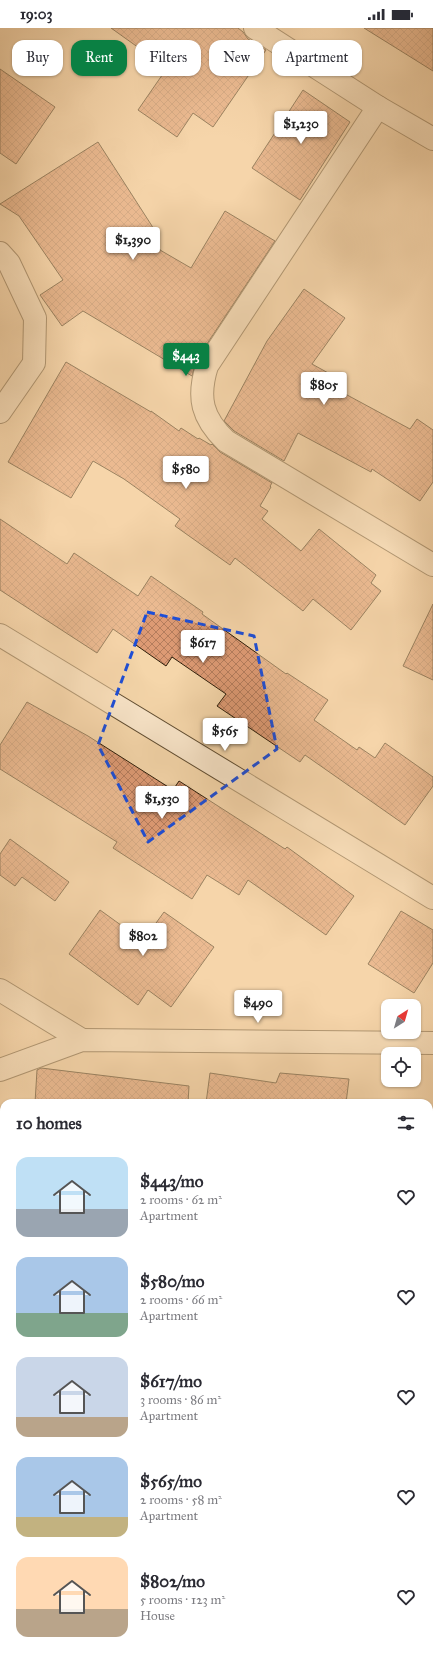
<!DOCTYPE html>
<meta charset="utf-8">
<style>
:root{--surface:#fff;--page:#f2f2f3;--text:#2b2b33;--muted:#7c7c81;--accent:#0b8043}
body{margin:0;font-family:"IM FELL Great Primer",serif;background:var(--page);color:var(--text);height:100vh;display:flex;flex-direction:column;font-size:15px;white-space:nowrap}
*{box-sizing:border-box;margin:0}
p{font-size:13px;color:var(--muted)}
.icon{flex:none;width:22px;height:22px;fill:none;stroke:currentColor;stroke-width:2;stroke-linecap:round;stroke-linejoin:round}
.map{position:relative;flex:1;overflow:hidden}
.details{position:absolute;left:0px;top:1071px;width:433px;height:556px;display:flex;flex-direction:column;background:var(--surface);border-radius:12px 12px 0 0;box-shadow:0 1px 3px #0004}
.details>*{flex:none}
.top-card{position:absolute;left:12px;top:12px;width:409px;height:36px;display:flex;gap:8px}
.needle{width:26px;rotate:37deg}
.fabs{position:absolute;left:381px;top:971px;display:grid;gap:8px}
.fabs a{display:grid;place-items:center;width:40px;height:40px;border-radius:8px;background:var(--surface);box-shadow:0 1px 3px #0004;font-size:20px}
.price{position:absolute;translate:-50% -34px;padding:0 9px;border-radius:4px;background:#fff;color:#222;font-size:13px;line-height:26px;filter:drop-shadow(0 1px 2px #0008)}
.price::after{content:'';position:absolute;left:50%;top:24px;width:12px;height:9px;margin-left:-6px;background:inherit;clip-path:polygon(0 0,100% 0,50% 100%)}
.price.on{background:var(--accent);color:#fff}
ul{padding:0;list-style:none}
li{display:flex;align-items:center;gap:12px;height:100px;padding:0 16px}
li span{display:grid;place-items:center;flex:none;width:112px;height:80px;border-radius:12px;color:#555}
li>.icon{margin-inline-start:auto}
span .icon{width:48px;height:48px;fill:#fffc;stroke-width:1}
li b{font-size:17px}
h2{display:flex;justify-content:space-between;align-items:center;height:48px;padding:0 16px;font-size:17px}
.tag{padding:0 14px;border-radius:12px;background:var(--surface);box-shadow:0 1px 3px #0004;font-size:14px;line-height:36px}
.tag.on{background:var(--accent);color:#fff}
.status{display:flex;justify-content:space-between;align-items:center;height:28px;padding:0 20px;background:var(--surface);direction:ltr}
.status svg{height:11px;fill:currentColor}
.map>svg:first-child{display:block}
.building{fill:url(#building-cross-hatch);stroke:#2e1f0a}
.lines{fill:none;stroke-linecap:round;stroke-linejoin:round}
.minor-casing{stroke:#604d32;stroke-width:24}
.minor{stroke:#f8e4c8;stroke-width:22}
.marked{fill:none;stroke:#1d4ed8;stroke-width:3;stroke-dasharray:8 5;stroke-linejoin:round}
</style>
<div class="status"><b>19:03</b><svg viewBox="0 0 49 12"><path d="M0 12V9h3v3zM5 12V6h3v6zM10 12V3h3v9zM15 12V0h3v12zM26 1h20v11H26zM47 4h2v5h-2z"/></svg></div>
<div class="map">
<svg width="433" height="1627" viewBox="0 0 433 1627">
<defs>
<pattern id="building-cross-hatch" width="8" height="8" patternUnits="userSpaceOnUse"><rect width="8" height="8" fill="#dd9a74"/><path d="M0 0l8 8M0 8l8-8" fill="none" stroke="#b47d5d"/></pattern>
</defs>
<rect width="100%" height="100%" fill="#f5d6aa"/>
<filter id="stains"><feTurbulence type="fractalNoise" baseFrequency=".005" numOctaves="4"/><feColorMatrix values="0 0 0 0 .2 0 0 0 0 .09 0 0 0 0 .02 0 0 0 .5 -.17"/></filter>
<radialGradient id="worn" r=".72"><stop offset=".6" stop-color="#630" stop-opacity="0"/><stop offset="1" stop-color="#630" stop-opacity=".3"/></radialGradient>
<g class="building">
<polygon points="111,0 238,0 243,4 248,11 266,22 213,99 193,85 177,109 138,82 167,40"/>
<polygon points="364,0 433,0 433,43"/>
<polygon points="0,41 55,79 16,136 0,125"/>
<polygon points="303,62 350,94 300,172 252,140"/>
<polygon points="98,114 152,198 160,222 191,240 225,183 275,213 197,331 192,348 83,283 62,298 40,267 63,252 19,188 0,176"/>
<polygon points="304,261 345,290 312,336 330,346 325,355 410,401 417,391 433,402 433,454 420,473 372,441 371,444 298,405 284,433 234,403 224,393 267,313"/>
<polygon points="66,334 151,384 151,383 179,403 181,400 198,411 199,410 211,417 212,416 220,424 272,455 270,458 271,459 260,478 268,483 262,491 301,523 319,501 376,547 371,555 381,563 351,602 313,571 303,583 235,530 230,537 175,498 180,491 124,451 93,433 71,470 8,434"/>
<polygon points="0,491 67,536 74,525 138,568 151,548 203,584 202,586 286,646 287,645 328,672 314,692 357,722 359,719 375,730 385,715 433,749 433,758 405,797 305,727 300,734 217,678 226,666 172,629 166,638 113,601 97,625 0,562"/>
<polygon points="433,576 433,652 403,638"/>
<polygon points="27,674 88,708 173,762 179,753 285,821 287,819 354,868 326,907 248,852 239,867 207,847 192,871 113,820 117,814 0,741 0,717"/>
<polygon points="10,811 69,854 55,873 22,849 15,858 0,847 0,826"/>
<polygon points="100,882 143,913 164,884 214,919 171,979 148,962 138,977 69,926"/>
<polygon points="401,883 433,902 433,935 414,965 368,936"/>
<polygon points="41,1040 189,1058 188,1075 35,1075 37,1042"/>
<polygon points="210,1045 276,1055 280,1045 349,1051 346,1075 206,1075"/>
</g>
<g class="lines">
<defs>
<g id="minor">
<polyline points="255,0 378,79 433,111"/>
<path d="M 378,79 L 207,338 C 197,370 202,390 226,413 L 433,537"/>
<polyline points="0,225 9,235 35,290 34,335 0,384"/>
<polyline points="0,607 433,870"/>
<polyline points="0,962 82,1012"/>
<polyline points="0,1042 82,1012 433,1015"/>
<polyline points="0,1568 4,1568"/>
<polyline points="429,1612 433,1613"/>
<polyline points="25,1627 26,1623"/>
<polyline points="194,1627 194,1623"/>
</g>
</defs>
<use href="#minor" class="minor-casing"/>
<use href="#minor" class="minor"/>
</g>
<path d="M0 0H433V1627H0ZM 147,584 L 254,608 L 277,721 L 148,814 L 98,717 Z" fill="#f5d6aa" fill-opacity=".55" fill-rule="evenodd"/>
<path class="marked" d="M 147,584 L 254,608 L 277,721 L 148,814 L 98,717 Z"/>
<rect width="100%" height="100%" filter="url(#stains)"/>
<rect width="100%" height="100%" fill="url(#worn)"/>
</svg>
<div class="fabs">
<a><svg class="needle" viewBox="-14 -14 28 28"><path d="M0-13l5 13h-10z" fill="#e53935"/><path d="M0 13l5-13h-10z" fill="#7c7c81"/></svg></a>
<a><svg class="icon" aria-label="locate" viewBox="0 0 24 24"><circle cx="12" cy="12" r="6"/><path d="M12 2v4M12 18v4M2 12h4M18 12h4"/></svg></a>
</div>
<b class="price" style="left:301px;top:117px">$1,230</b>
<b class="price" style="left:133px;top:233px">$1,390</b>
<b class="price on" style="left:186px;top:349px">$443</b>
<b class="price" style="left:324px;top:378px">$805</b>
<b class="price" style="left:186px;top:462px">$580</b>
<b class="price" style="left:203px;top:636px">$617</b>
<b class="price" style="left:225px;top:724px">$565</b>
<b class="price" style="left:162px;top:792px">$1,530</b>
<b class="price" style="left:143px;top:929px">$802</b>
<b class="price" style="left:258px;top:996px">$490</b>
<div class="top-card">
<a class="tag">Buy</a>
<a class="tag on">Rent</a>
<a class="tag">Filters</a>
<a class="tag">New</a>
<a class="tag">Apartment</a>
</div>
<section class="details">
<h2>10 homes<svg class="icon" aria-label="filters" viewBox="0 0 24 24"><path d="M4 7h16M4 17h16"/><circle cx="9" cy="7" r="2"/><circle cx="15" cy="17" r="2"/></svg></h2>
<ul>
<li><span style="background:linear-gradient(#bfe0f5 65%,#9aa5b1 0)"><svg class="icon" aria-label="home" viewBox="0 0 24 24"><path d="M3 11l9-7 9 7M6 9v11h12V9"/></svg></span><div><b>$443/mo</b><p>2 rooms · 62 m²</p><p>Apartment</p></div><svg class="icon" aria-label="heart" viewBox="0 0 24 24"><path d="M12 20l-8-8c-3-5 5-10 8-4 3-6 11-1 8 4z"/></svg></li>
<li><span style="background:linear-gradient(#a9c7e8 70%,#7fa58c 0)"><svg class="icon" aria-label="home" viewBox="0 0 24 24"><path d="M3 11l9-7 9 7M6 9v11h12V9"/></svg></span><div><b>$580/mo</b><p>2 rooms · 66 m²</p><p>Apartment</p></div><svg class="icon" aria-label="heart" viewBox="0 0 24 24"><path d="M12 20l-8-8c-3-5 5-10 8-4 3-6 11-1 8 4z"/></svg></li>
<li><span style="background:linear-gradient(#c9d6e8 75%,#b9a48a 0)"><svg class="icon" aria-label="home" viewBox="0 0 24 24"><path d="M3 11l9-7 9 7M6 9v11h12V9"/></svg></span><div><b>$617/mo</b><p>3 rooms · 86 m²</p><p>Apartment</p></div><svg class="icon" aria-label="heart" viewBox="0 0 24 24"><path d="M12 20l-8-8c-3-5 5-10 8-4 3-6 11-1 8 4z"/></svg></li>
<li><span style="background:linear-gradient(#a9c7e8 75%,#c2b280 0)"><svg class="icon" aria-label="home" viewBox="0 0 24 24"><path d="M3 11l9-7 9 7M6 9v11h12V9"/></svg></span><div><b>$565/mo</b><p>2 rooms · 58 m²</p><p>Apartment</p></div><svg class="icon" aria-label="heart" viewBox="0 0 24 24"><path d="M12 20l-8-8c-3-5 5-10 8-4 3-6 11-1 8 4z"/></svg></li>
<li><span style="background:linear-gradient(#ffd9b3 65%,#b9a48a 0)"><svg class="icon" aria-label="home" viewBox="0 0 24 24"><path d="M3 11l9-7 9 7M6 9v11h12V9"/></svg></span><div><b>$802/mo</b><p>5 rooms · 123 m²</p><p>House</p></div><svg class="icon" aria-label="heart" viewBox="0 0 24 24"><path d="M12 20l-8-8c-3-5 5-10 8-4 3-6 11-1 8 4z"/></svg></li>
</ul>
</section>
</div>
